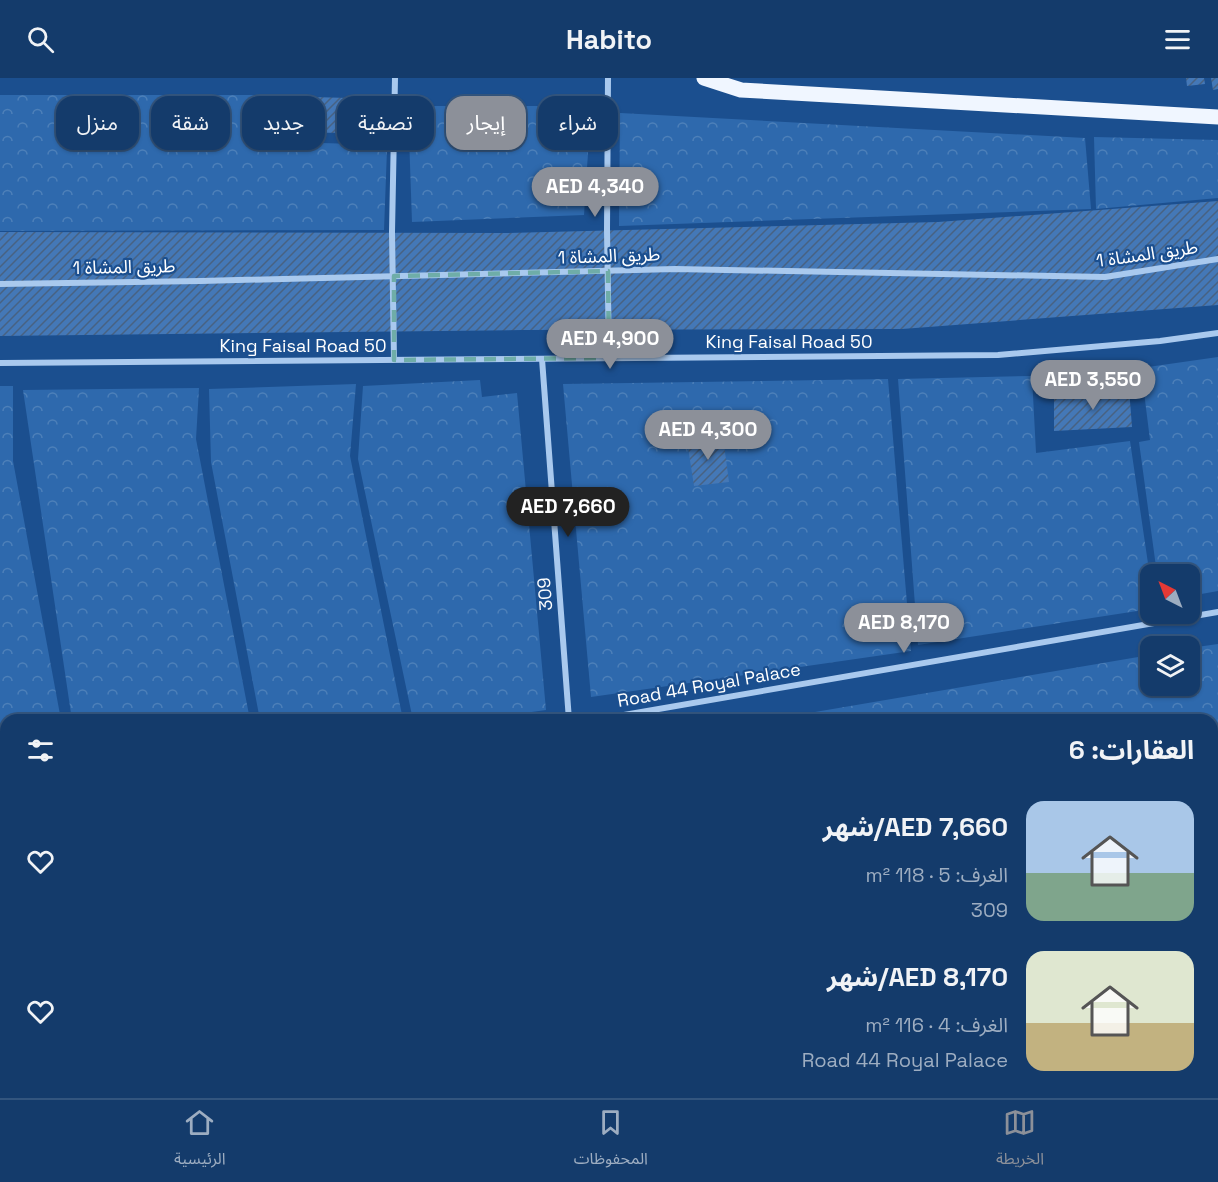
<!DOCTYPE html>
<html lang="ar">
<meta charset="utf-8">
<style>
:root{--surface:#143b6b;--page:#1d4271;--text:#f1f3f6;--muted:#9dadc1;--line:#33557e;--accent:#8c9099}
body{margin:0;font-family:"Space Grotesk","Noto Sans Arabic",sans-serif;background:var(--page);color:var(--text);direction:rtl;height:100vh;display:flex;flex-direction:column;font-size:22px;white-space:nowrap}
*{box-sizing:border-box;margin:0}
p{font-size:20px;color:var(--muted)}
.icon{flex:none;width:33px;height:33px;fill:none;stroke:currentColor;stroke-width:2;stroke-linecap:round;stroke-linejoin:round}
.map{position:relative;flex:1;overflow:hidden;direction:ltr}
.details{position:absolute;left:0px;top:636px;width:1218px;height:384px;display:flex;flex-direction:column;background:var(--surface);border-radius:18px 18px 0 0;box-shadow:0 2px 4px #0004,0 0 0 2px var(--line);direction:rtl}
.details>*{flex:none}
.banner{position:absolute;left:18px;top:18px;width:600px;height:54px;direction:rtl;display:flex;gap:12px}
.needle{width:39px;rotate:318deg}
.buttons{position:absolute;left:1140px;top:486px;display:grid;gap:12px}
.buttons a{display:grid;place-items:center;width:60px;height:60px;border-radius:12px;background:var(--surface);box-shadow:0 2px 4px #0004,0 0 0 2px var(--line);font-size:30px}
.price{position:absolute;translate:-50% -51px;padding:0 14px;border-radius:21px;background:var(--accent);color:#fff;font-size:20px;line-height:39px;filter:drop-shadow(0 2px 3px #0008)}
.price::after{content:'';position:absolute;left:50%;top:36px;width:18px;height:14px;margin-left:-9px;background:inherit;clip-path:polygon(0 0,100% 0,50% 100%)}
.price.selected{background:#222;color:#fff}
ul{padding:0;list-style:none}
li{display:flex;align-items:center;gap:18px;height:150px;padding:0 24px}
li span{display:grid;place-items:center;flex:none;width:168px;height:120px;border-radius:18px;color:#555}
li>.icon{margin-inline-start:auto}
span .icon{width:72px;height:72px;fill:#fffc;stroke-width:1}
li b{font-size:26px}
h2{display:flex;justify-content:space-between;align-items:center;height:72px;padding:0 24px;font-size:26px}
.chip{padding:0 21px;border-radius:18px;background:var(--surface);box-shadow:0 2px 4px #0004,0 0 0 2px var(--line);font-size:21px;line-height:54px}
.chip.selected{background:var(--accent);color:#fff}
header{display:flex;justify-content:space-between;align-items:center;height:78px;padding:0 24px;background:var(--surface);font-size:27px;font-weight:700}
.menu{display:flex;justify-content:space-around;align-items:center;height:84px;border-top:2px solid var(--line);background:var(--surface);font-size:16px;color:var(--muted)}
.menu a{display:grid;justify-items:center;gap:3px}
.menu .selected{color:var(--accent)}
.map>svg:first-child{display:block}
.park{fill:url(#park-crowns)}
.building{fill:url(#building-hatch)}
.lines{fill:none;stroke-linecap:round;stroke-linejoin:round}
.street{stroke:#a9c9ee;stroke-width:6}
.primary{stroke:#f0f6ff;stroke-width:15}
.rail{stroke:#fff;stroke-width:4.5;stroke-dasharray:10 4.5;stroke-linecap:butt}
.marked{fill:none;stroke:#6fada8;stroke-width:4.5;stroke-dasharray:12 8;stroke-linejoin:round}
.labels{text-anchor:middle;stroke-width:4.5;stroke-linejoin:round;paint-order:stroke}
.street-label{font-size:18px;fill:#fff;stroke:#1b4f8f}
</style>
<header><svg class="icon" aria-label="menu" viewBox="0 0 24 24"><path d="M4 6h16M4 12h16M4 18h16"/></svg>Habito<svg class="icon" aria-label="search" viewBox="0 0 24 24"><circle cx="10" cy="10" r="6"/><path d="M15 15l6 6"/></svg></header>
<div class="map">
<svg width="1218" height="1020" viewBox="0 0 1218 1020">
<defs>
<pattern id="park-crowns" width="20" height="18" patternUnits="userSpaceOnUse" patternTransform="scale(1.5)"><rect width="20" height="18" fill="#2e69ad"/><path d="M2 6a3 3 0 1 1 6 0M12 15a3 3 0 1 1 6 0" fill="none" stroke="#4d80b9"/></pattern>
<pattern id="building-hatch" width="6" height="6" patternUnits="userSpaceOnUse" patternTransform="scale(1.5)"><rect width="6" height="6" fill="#4478b7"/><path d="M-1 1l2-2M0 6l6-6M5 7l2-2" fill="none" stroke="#486282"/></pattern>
</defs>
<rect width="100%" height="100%" fill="#1b4f8f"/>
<g class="park">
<polygon points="0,17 261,17 259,63 353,66 356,18 389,17 384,152 0,153"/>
<polygon points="408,28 591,28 584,137 412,144"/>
<polygon points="620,35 1085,60 1091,131 619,148"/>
<polygon points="1094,59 1218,62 1218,120 1096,131"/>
<polygon points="1218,279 1218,513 1190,518 1190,496 1157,496 1139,364 1150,362 1141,290"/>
<polygon points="1032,298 1036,375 1130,363 1150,499 1150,531 918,567 898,301"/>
<polygon points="888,301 911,573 591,619 563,306"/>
<polygon points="480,302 482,319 517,315 546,632 475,642 413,642 358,381 363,308"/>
<polygon points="356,306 350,378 403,642 260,642 211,384 209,311"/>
<polygon points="0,308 13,308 13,383 61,642 6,642 6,719 0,720"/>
<polygon points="199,310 196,361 250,642 72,642 23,312"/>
<polygon points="1218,566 1218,965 1212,965 1212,642 768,642 1150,577 1150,608 1190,608 1190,570"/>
<polygon points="6,758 6,881 0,880 0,759"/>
</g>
<g class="building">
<polygon points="1186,0 1204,0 1205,6 1187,8"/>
<polygon points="1211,0 1218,0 1218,11 1213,12"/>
<polygon points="275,18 349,20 347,55 272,54"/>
<polygon points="1218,123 1218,227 902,251 522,252 0,258 0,154 506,155 938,144"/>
<polygon points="1129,310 1132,349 1054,353 1054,318"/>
<polygon points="723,359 729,404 694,408 687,363"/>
</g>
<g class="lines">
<g class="street">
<polyline points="608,0 607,152 609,280"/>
<polyline points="0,206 201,203 675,191 1105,199 1218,181"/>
<polyline points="542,281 569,642"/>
<polyline points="394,282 392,154 395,0"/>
<polyline points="0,285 998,277 1160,263 1218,255"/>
<polyline points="595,642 1218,534"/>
<polyline points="0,745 6,744"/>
</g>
<g class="primary">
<polyline points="704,0 741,12 1218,39"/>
<polyline points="1212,903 1218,902"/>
<polyline points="0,928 6,929"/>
<polyline points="0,994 6,995"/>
<polyline points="1212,999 1218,1000"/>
<polyline points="145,1014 257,1020"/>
</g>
<g class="rail">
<polyline points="0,959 6,959"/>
<polyline points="0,980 6,980"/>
<polyline points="615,1014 678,1020"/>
<polyline points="799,1014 861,1020"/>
</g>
</g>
<path class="marked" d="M 608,193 L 609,280 L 394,282 L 394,198 Z"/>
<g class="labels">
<g class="street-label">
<text transform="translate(1147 176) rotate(-8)" y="6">طريق المشاة 1</text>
<text transform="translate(609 178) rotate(-2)" y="6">طريق المشاة 1</text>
<text transform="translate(124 189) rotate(-1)" y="6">طريق المشاة 1</text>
<text x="789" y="270">King Faisal Road 50</text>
<text x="303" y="274">King Faisal Road 50</text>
<text transform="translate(545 516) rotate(-94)" y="6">309</text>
<text transform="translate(709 607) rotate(-10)" y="6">Road 44 Royal Palace</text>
</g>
</g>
</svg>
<div class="buttons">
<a><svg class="needle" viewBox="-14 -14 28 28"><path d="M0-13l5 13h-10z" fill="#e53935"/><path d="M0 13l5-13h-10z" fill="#9dadc1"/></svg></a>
<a><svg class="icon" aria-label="layers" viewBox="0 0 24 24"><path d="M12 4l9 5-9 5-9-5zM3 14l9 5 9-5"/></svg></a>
</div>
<b class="price" style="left:595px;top:140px">AED 4,340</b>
<b class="price" style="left:610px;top:292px">AED 4,900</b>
<b class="price" style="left:1093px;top:333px">AED 3,550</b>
<b class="price" style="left:708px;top:383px">AED 4,300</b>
<b class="price selected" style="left:568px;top:460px">AED 7,660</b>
<b class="price" style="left:904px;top:576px">AED 8,170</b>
<div class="banner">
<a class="chip">شراء</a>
<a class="chip selected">إيجار</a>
<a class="chip">تصفية</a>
<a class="chip">جديد</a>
<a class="chip">شقة</a>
<a class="chip">منزل</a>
</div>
<section class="details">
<h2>العقارات: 6<svg class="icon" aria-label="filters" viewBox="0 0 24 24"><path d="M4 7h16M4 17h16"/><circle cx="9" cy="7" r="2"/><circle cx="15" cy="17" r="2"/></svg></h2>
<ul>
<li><span style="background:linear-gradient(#a9c7e8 60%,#7fa58c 0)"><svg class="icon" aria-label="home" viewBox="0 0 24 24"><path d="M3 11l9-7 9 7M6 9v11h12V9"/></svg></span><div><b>AED 7,660/شهر</b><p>الغرف: 5 · 118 m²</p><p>309</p></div><svg class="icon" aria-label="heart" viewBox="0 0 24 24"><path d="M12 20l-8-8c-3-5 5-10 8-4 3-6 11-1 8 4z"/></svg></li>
<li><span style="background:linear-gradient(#dfe7d0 60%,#c2b280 0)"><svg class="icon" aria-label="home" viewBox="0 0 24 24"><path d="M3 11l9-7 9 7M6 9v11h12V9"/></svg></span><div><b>AED 8,170/شهر</b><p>الغرف: 4 · 116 m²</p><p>Road 44 Royal Palace</p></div><svg class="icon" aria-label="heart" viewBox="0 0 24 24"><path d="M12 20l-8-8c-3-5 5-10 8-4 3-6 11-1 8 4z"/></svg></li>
</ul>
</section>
</div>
<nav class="menu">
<a class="selected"><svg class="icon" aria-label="map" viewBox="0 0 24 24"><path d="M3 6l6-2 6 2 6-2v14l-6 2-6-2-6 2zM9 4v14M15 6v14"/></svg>الخريطة</a>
<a><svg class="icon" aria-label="saved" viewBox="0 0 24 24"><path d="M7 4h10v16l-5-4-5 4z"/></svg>المحفوظات</a>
<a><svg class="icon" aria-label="home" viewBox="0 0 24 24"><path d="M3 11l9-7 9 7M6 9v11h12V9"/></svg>الرئيسية</a>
</nav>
